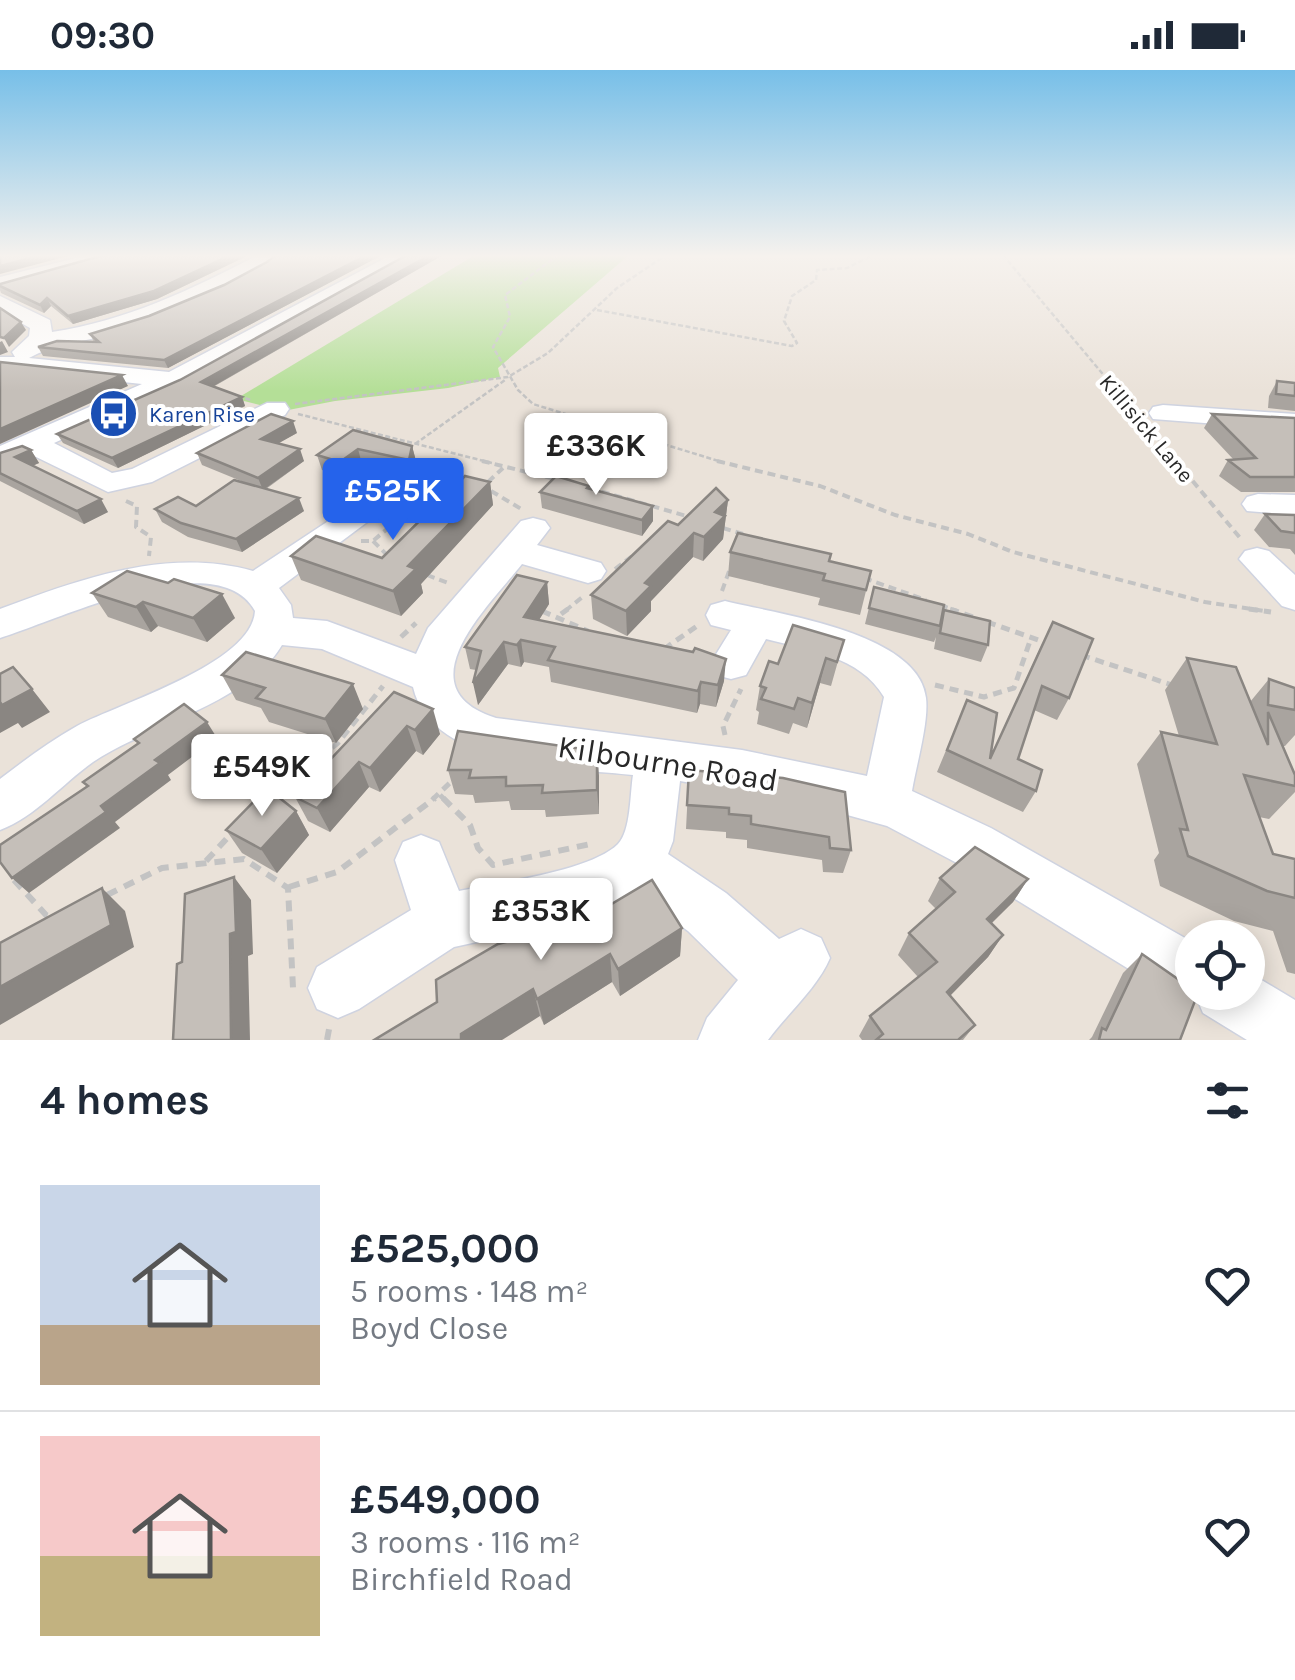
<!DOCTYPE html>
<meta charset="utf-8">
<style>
:root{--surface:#fff;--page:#f6f6f7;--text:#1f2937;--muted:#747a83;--line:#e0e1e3;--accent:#2563eb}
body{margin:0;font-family:Karla,sans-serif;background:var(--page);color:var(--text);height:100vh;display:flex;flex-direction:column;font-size:38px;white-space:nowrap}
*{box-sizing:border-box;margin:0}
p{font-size:32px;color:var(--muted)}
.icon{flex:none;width:55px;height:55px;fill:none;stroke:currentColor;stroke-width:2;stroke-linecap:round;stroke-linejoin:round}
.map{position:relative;height:970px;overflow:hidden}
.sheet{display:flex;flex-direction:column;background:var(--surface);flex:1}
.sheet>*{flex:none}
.controls{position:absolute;left:1175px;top:850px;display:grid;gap:20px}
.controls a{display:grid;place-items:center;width:90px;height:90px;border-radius:50%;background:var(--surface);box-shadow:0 5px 25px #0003;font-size:50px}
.price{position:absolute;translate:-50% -85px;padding:0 22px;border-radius:10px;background:#fff;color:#222;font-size:32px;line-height:65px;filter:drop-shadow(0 2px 5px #0008)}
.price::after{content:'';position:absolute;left:50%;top:60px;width:30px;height:22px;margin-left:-15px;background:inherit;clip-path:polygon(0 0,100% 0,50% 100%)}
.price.selected{background:var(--accent);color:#fff}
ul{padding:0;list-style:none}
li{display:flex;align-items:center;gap:30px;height:250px;padding:0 40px}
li+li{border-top:2px solid var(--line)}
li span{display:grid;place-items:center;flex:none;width:280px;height:200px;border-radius:0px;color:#555}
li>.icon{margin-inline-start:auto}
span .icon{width:120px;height:120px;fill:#fffc;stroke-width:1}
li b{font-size:42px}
h2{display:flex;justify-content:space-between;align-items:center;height:120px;padding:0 40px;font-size:42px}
.status{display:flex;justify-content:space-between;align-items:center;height:70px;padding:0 50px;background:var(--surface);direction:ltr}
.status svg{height:28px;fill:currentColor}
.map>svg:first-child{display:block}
.green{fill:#b4df97}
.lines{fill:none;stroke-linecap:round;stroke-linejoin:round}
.minor-casing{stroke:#cfd3e0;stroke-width:3}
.path-far3{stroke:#c3c3c3;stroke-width:2.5;stroke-dasharray:5 2.5;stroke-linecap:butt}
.path-far2{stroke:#c3c3c3;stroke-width:4;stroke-dasharray:8 5;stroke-linecap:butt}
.path-far1{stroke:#c3c3c3;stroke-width:5;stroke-dasharray:9 6;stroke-linecap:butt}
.path{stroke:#c3c3c3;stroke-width:6;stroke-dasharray:11 8;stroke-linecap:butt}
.minor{fill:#fff;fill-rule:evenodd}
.wall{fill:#a9a49f}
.shaded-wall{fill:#8a8682}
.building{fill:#c5bfb9;stroke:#8a8682;stroke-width:2.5}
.labels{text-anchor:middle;stroke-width:8;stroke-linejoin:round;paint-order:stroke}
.far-transit-label{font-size:22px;fill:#164399;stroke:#fff;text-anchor:start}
.far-street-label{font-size:22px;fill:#282828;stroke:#fff}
.near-street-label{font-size:32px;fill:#282828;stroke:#fff}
</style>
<div class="status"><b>09:30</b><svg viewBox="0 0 49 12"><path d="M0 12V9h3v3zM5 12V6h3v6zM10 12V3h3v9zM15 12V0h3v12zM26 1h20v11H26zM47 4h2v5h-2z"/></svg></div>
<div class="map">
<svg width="1295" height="970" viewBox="0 0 1295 970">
<rect width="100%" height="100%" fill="#eae2d9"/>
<polygon class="green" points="475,185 629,185 498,298 500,307 448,318 335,331 283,341 236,329"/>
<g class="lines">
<defs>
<g id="minor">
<polygon points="88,185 120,185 0,219 0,207"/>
<path d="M 258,185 L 282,185 C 251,214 153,252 111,264 C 82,272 54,274 29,288 L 169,302 L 391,185 L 414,185 L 182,315 L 54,373 L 112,403 L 132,399 L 267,333 L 285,333 L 289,339 L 285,345 L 152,412 L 108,422 L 30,384 L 0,396 L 0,376 L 142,314 L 0,299 L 0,287 L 15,287 L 12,282 L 29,266 L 30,258 L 0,241 L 0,226 L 50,250 L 52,262 C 126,251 193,219 258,185 Z"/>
<polygon points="1163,335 1295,344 1295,360 1153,349 1149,343 1153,337"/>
<path d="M 348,423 L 378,434 L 382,441 L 279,518 L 291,535 L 293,548 L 327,551 L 416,584 L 428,558 L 521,451 L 533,448 L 545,451 L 550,458 L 537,475 L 601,493 L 606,501 L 601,509 L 588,513 L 522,494 C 488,537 402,618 496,648 L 742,680 L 867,706 L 884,627 C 860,586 808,580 766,569 L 746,605 L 731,609 L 716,605 L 710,594 L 731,560 L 711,555 L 706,545 L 711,535 L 725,531 C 776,544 919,562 926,628 C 929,652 916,696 912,721 L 991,758 L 1192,872 L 1192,922 L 1248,922 L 1248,902 L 1295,930 L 1295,970 L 1247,970 L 1203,943 L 1198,931 L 1192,933 L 1171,925 L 955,792 L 887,756 L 804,733 L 680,711 L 673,771 L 668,784 L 726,823 L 779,869 L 801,859 L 821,868 L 830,888 C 818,917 787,944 768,970 L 698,970 L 707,948 L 738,910 L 688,861 L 634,822 L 581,849 L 454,877 L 359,939 L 338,948 L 317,939 L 308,918 L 317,897 L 411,840 L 395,790 L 403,772 L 421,765 L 439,772 L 459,821 C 498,813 591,801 618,774 C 631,761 630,723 633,705 C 567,698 431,697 413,617 L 322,579 L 282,575 C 248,633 148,655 93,692 C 62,714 35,747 0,760 L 0,709 C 25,690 50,671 77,656 C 120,633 252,594 255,541 C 217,472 54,552 0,568 L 0,539 C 81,509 167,477 253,501 L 342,442 L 332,433 L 337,426 Z"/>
<polygon points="1258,424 1295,425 1295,445 1247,441 1242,434 1247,427"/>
<polygon points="1257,478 1269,481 1295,505 1295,540 1282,536 1239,489 1245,481"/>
</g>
</defs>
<use href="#minor" class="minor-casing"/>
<g class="path-far3">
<polyline points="558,185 505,225 510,247 493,277 518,320 533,334 725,393"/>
<polyline points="1003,185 1138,346"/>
<polyline points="597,240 792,276 797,273 784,251 792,226 816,210 817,200 847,198 873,185"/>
<polyline points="231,324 251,330"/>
<polyline points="295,334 508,307 548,283 617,218 666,185"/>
<polyline points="298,344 492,393"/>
<polyline points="1151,361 1178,393"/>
<polyline points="415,374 505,310"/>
</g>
<g class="path-far2">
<polyline points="482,391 555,409"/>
<polyline points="717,391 820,416 895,445 968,464 1013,482 1205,532 1265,541"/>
<polyline points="1176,391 1241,469"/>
<polyline points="488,412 503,398"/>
<polyline points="589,418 690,447"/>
<polyline points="491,421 523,440"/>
<polyline points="126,431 137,436 136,457 151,467 149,486"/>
<polyline points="415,435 440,431"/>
<polyline points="723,458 743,464"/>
<polyline points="361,471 373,471 415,435 368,413 385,399"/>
<polyline points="373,471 387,485"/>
<polyline points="615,499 635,484"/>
<polyline points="427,505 451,514"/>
<polyline points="864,508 926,530"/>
<polyline points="722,521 732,493"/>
<polyline points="940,535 957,541"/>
<polyline points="565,541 585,525"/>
</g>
<g class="path-far1">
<polyline points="950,539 973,547"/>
<polyline points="1249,539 1271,542"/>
<polyline points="542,541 588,561"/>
<polyline points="561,544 568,539"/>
<polyline points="987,552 1044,572"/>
<polyline points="401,567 416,553"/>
<polyline points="664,579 697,556"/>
<polyline points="1081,585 1172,615"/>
<polyline points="935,615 984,627 1014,618 1031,568"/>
<polyline points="725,665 723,656 741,619"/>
<polyline points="273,724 338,673 383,616"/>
<polyline points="440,725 445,730"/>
<polyline points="432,730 454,709"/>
</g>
<g class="path">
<polyline points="443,728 470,755 478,778 493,795 595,773"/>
<polyline points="206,791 230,765"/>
<polyline points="14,810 46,845 54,848"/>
<polyline points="289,817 337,802 435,728"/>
<polyline points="107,825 162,798 244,789 288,818 293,918 300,918"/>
<polyline points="327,970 330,954"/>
</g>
<use href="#minor" class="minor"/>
</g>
<g class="wall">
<polygon points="104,185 249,185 157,229 73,254 51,236 44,243 1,223 0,220 0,214"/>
<polygon points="276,185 382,185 168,298 43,286 38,277 94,272 90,264 149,246 224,215 267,192"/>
<polygon points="407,185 443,185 213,317 242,327 245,336 118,398 63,373 57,364 180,310"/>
<polygon points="1277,311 1295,313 1295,341 1268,338 1269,326"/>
<polygon points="1212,344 1295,348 1295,422 1241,422 1219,406 1228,390 1234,390 1204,358"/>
<polygon points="353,360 412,376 416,391 412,405 362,394 345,407 322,400 317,385"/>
<polygon points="297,363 278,373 304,391 266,419 304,441 242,482 188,467 162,452 155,439 196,436 246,413 202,395 197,383"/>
<polygon points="31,380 39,393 32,396 108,442 84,454 0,411 0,383"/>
<polygon points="490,412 493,435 421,514 423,523 401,546 301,510 291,486 382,488"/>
<polygon points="589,416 590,419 653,436 653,451 642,466 542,438 540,422"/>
<polygon points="728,430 723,469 703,491 693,487 651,531 651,541 627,566 593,549 591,525 678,455"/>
<polygon points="1265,444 1295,445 1295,485 1290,479 1269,477 1254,460"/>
<polygon points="730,482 830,491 871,501 860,545 818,535 820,528 728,506"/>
<polygon points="547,512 549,534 539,550 724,611 716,637 700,634 697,643 551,612 549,597 524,592 521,597 508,594 478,635 476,600 470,599 465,577"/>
<polygon points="168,513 235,548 207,572 158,556 151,562 108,547 92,523"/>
<polygon points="874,517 942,543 988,575 981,592 934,579 936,567 934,572 865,554"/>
<polygon points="844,570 831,616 820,613 807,658 793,653 789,664 757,654 759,642 756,640 760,616 778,594"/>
<polygon points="1042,574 1069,628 1057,650 1034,640 1018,689 1036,721 1023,742 937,702 967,630 991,686"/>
<polygon points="1187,588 1250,632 1269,609 1295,618 1295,665 1285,676 1283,676 1295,705 1295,722 1269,749 1259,747 1273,784 1295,789 1295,904 1287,902 1273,861 1234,851 1160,816 1154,790 1159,783 1137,694 1161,662 1179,666 1165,620"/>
<polygon points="222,605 363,639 336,673 269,652 261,638 236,630"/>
<polygon points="394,622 440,664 423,685 416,681 380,722 369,717 330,762 308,751 295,727"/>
<polygon points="597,681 599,744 546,747 545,740 511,740 509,731 475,733 473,725 455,724 448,700"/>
<polygon points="689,700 783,708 851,780 843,803 823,802 822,790 747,778 747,770 726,768 726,762 686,759"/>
<polygon points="296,741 309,765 277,803 242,783 226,760"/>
<polygon points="940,808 1028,809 1013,832 991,854 1003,865 988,887 950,926 975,955 963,970 862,970 859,966 870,946 918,907 898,885 909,863 936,839 928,831"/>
<polygon points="588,848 682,858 680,886 620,926 612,912 544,955 540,946 437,932 529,866"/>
<polygon points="1142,884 1180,970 1089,970 1092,967 1123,903"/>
</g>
<g class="shaded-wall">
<polygon points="41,185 72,185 0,204 0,196"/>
<polygon points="231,185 249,185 157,229 73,254 68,246"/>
<polygon points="367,185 382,185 168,298 164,290"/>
<polygon points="430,185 443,185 205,321 201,312"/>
<polygon points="47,228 51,236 44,243 40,235"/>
<polygon points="21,252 26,260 9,277 4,268"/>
<polygon points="2,271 8,282 0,285 0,272"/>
<polygon points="122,305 128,316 0,374 0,359"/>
<polygon points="242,327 245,336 118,398 112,388"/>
<polygon points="293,351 297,363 265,381 261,369"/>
<polygon points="412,376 416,391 412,405 409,390"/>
<polygon points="300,379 304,391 263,420 258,408"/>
<polygon points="358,379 362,394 345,407 340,392"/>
<polygon points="31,380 39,393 23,400 15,387"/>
<polygon points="490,412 493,435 421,514 423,523 401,546 393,521 408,496"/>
<polygon points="299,428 304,441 242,482 236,469"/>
<polygon points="101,429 108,442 84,454 77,441"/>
<polygon points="728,430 723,469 703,491 704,467 715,442"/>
<polygon points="653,436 653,451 642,466 642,450"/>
<polygon points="694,463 693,487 651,531 651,541 627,566 626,541 645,513"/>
<polygon points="547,512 549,534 527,569 524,547"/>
<polygon points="222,524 235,548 207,572 193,548"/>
<polygon points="143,532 158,556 151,562 136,537"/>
<polygon points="521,570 524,592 521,597 517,575"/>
<polygon points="504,572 508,594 478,635 473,613"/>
<polygon points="826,588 820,613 807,658 812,633"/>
<polygon points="726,589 724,611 716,637 718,615"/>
<polygon points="701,612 700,634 697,643 698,621"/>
<polygon points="353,614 363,639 336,673 325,649"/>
<polygon points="32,619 50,642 22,658 18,653 0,663 0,632"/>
<polygon points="433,639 440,664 423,685 415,660"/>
<polygon points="207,652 217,668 168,705 171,710 115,752 120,758 29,823 12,808 101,736 155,690"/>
<polygon points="407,656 416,681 380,722 370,698"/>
<polygon points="597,681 599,706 599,744 597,720"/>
<polygon points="359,692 369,717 330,762 317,738"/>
<polygon points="296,741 309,765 277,803 261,779"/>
<polygon points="234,807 251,830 253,884 248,886 250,970 231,970 230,864"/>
<polygon points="1028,809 1013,832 972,872 987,849"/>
<polygon points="102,818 125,841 134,877 0,955 0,917"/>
<polygon points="682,858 680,886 620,926 618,899"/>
<polygon points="1003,865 988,887 933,943 947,922"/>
<polygon points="610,884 612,912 544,955 537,929"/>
<polygon points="533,919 540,946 502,970 461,970 461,964"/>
</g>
<g class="building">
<polygon points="0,185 41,185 0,196"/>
<polygon points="104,185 231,185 154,221 68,246 47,228 40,235 0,216 0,214"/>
<polygon points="276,185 367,185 164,290 38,277 57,271 99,272 90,264 149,246 224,215 267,192"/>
<polygon points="407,185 430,185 201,312 242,327 112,388 57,364 180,310"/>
<polygon points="0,238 21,252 4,268 0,267"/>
<polygon points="0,292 122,305 0,359"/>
<polygon points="1277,311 1295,313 1295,326 1276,324"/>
<polygon points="271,344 293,351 261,369 300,379 258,408 197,383"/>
<polygon points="1212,344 1295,348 1295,407 1250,407 1228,390 1256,388"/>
<polygon points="353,360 412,376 409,390 358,379 340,392 317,385"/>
<polygon points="22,376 31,380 15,387 101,429 77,441 0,403 0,383"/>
<polygon points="465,406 490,412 408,496 416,499 393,521 291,486 316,466 382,488"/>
<polygon points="556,406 589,416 587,418 653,436 642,450 540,422"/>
<polygon points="234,410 299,428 236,469 181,453 155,439 178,427 196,436"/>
<polygon points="716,418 728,430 715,442 725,446 704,467 694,463 645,513 651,516 626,541 591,525 668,451 678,455"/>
<polygon points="1265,444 1295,445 1295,463 1281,461"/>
<polygon points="738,463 831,484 829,491 871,501 866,520 823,510 825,504 730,482"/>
<polygon points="127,501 168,513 174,509 222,524 193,548 143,532 136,537 92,523"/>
<polygon points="517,505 547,512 524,547 693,582 695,578 726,589 718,615 701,612 698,621 548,590 555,577 521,570 517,575 504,572 473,613 481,581 465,577"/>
<polygon points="874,517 944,535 940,556 869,538"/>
<polygon points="944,540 990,551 988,575 940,563"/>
<polygon points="1053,552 1093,569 1069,628 1042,616 1018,689 1042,700 1036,721 947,680 967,630 997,643 990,689"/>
<polygon points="793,555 844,570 837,592 826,588 812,633 798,628 794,639 761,629 766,618 760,616 769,591 778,594"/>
<polygon points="246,582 353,614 325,649 256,628 265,618 222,605"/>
<polygon points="1187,588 1236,597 1268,675 1268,642 1295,705 1295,716 1244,705 1273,784 1295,789 1295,828 1267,821 1188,786 1180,759 1188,760 1161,662 1217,674"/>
<polygon points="13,597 32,619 2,635 0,632 0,604"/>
<polygon points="1269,609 1295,618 1295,640 1268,635"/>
<polygon points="394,622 433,639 415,660 407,656 370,698 359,692 317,738 295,727"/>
<polygon points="184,634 207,652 155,690 160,693 101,736 106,742 12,808 0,792 0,775 88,716 83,712 139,673 134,669"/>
<polygon points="458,661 597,681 597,720 542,723 543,715 506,716 506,707 469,708 471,700 448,700"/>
<polygon points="689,700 783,708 845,722 851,780 830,778 829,767 751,754 751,746 729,744 729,738 687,735"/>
<polygon points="267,718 296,741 261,779 226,760"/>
<polygon points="975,777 1028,809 987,849 1003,865 947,922 975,955 958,970 876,970 883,964 870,946 937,892 909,863 955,822 940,808"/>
<polygon points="234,807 236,862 230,864 231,970 173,970 177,894 182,892 185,824"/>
<polygon points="652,810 682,858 618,899 610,884 537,929 533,919 461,964 461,970 374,970 437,932 436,910 498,874 529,866 581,836 588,848"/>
<polygon points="102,818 111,855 0,917 0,873"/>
<polygon points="1142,884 1192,919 1192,922 1198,923 1180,970 1099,970 1102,958 1106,960"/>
</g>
<linearGradient id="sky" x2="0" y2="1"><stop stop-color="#77bfe8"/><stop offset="0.58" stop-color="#f6f2ee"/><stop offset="1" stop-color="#f6f2ee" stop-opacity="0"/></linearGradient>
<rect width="1295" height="321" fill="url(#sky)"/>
<defs>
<symbol id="bus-disc" viewBox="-11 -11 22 22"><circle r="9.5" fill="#1a4fb4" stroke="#fff"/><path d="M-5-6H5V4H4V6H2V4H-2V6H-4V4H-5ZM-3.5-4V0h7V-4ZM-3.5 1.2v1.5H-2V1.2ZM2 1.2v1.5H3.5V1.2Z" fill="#fff"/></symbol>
</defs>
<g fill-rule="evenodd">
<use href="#bus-disc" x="86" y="316" width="55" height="55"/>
</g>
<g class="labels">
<g class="far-transit-label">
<text x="149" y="352">Karen Rise</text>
</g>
<g class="far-street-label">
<text transform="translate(1147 358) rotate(50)" y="8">Killisick Lane</text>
</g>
<g class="near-street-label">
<text transform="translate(668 693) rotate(9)" y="11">Kilbourne Road</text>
</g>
</g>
</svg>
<div class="controls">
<a><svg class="icon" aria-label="locate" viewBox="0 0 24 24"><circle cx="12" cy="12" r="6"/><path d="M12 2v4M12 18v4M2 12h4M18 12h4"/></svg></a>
</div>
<b class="price" style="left:596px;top:428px">£336K</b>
<b class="price selected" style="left:393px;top:473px">£525K</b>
<b class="price" style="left:262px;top:749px">£549K</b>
<b class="price" style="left:541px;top:893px">£353K</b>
</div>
<section class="sheet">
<h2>4 homes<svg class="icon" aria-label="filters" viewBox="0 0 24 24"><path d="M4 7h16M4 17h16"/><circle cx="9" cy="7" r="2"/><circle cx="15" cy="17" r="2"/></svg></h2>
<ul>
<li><span style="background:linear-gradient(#c9d6e8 70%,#b9a48a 0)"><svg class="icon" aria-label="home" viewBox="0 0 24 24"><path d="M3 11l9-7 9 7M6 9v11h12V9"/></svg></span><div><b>£525,000</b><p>5 rooms · 148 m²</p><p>Boyd Close</p></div><svg class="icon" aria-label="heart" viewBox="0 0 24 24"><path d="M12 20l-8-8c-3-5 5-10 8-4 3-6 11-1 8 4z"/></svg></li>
<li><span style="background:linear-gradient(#f6c9c9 60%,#c2b280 0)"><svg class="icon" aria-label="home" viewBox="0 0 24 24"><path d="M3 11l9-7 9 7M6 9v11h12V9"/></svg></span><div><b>£549,000</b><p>3 rooms · 116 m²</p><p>Birchfield Road</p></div><svg class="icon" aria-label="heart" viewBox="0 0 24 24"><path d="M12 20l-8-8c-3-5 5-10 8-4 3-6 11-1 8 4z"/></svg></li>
</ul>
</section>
